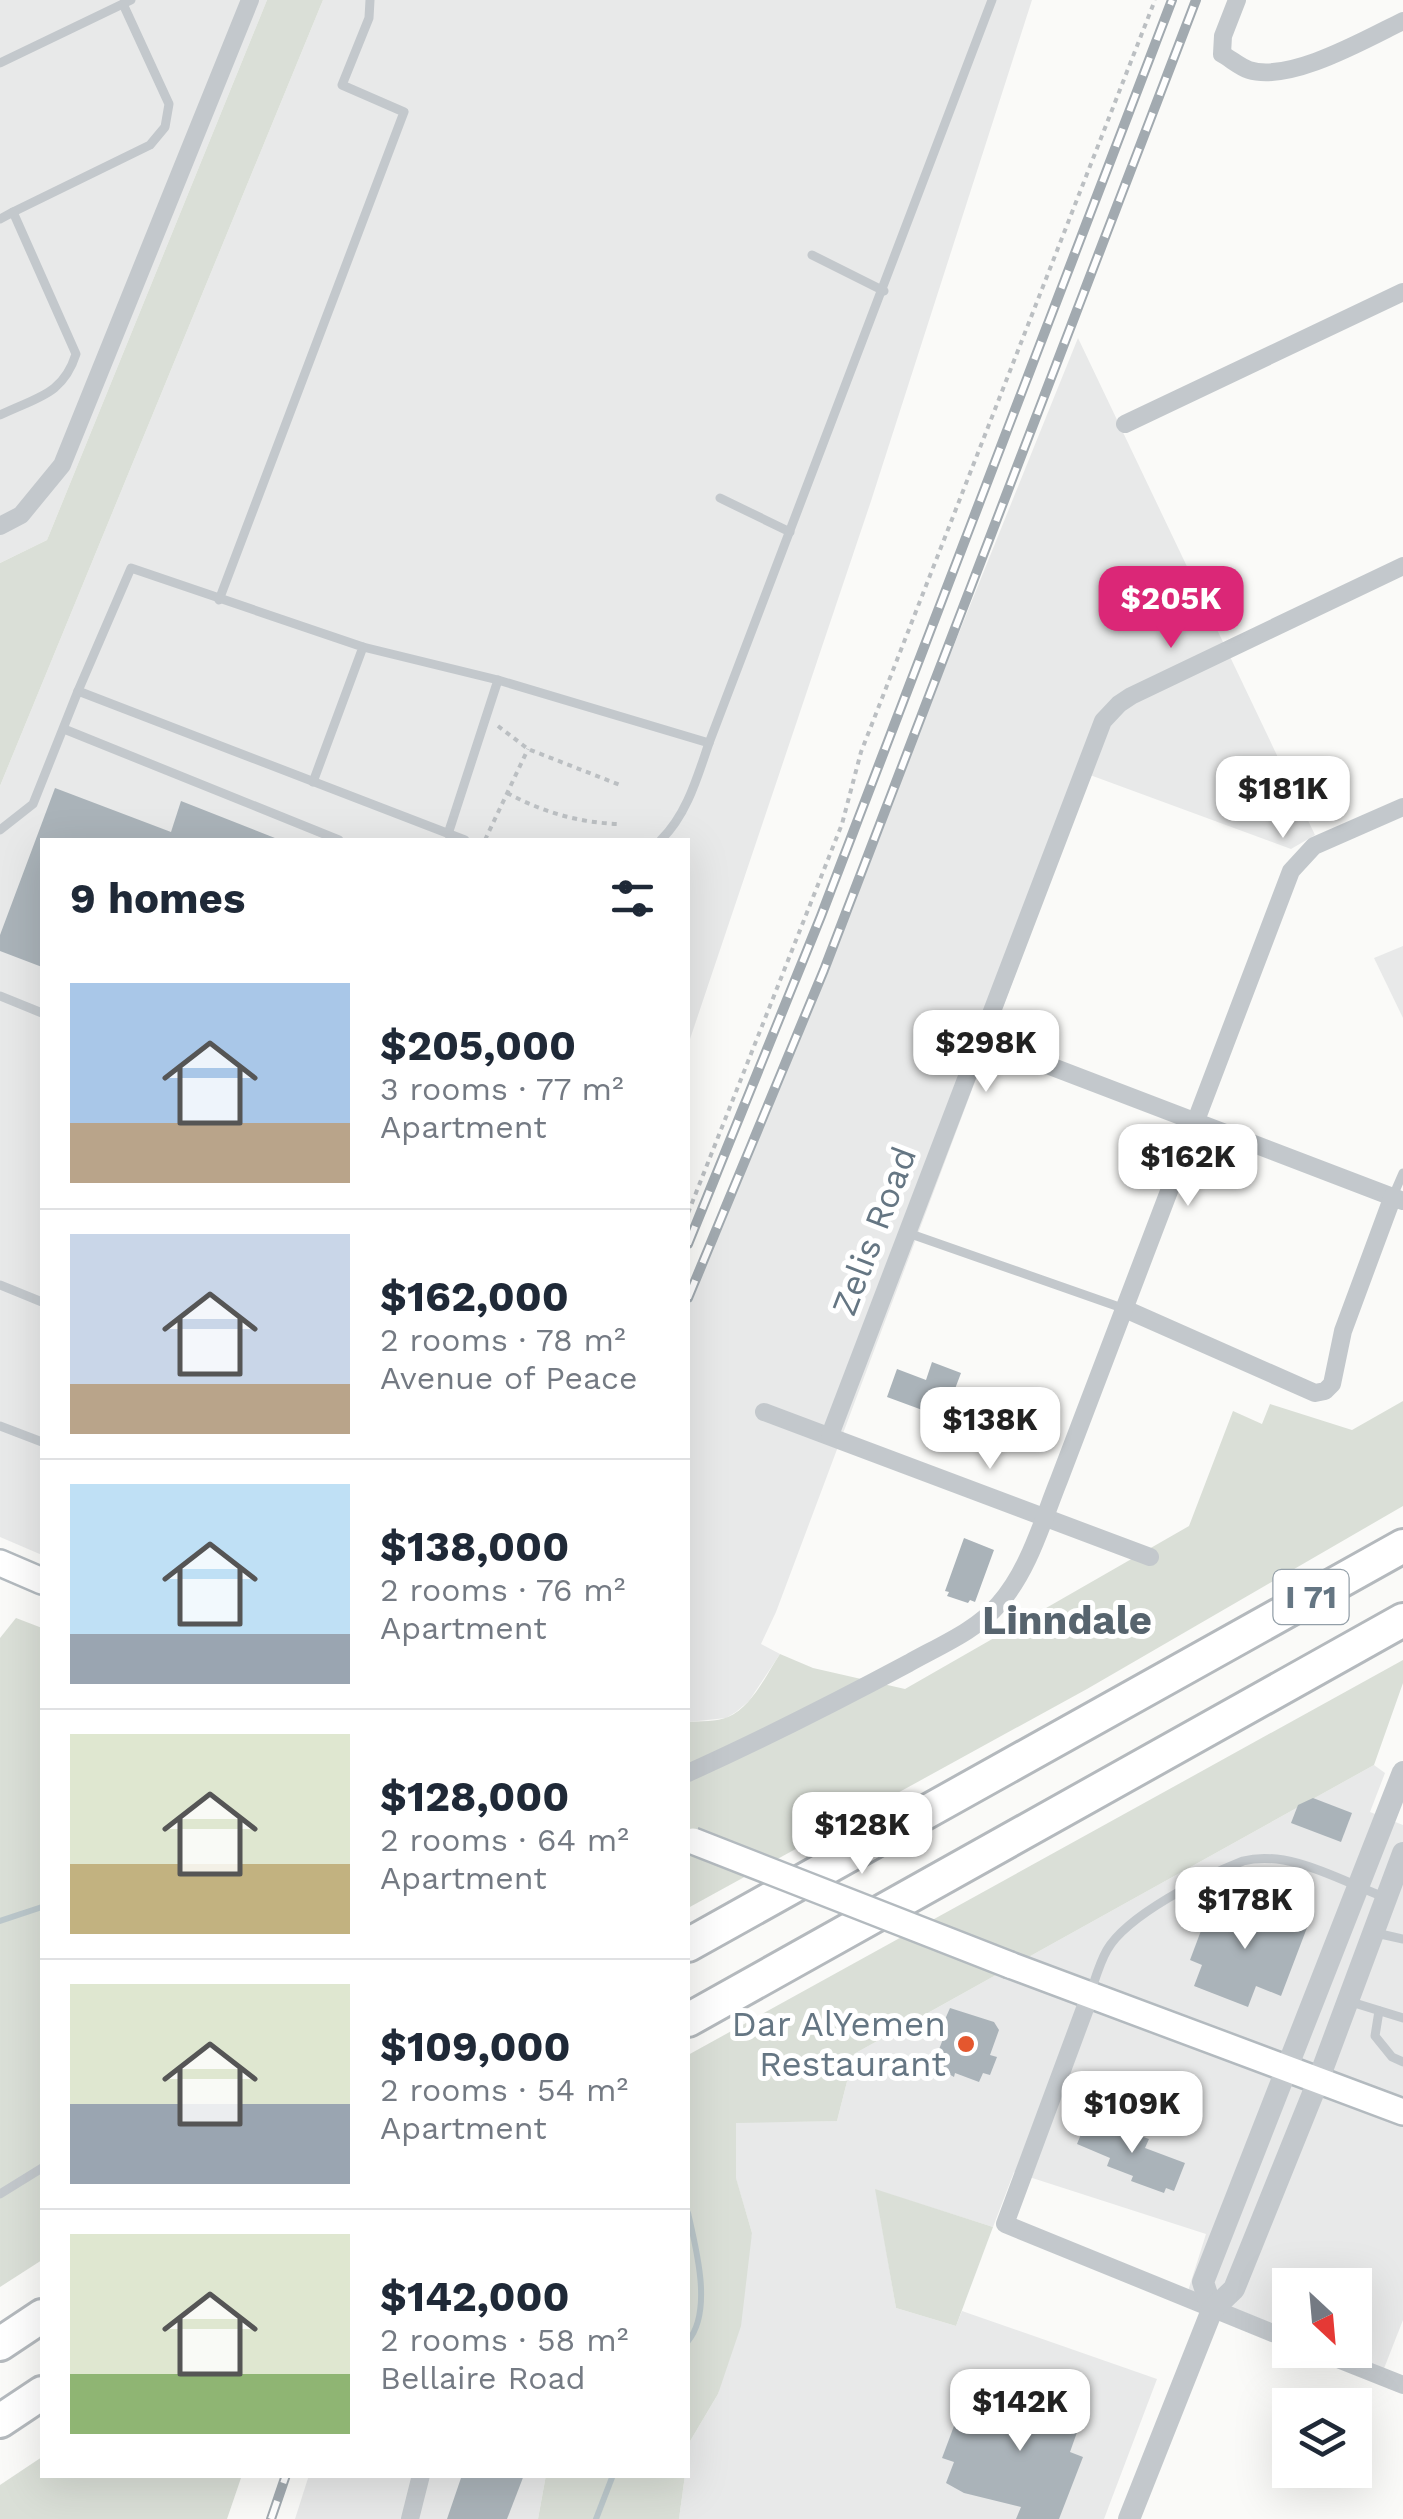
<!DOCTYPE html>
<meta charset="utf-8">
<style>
:root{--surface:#fff;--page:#f2f2f3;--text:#1f2937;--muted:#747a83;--line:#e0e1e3;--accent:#db2777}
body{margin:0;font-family:"Work Sans",sans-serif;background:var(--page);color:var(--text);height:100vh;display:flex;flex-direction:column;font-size:38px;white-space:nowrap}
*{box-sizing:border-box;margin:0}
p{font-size:32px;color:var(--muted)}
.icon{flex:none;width:55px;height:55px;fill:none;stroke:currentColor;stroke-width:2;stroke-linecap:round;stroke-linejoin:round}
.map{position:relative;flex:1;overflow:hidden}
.side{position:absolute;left:40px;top:838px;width:650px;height:1640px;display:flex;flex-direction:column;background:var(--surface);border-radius:0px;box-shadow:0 10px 40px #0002}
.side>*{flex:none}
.needle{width:65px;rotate:154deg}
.buttons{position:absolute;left:1272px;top:2268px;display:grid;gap:20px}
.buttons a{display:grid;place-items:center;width:100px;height:100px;border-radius:0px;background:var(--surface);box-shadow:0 10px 40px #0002;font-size:50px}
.price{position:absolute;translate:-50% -85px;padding:0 22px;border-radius:20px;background:#fff;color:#222;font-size:32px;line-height:65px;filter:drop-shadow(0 2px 5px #0008)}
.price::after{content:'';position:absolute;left:50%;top:60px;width:30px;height:22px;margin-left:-15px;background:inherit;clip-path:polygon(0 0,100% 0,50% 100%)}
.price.current{background:var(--accent);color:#fff}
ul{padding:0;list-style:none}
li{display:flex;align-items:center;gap:30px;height:250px;padding:0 30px}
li+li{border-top:2px solid var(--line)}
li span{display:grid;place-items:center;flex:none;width:280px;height:200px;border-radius:0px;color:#555}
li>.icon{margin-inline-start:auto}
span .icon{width:120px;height:120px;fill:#fffc;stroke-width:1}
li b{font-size:42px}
h2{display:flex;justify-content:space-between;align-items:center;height:120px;padding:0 30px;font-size:42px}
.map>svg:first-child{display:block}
.built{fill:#e8e9e9}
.green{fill:#dadfd7}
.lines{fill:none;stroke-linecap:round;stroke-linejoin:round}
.stream{stroke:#bbc7cb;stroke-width:6}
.building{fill:#aab3b9}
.secondary-casing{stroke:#b3babf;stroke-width:30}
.motorway-casing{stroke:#b4b9bd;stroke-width:38}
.path{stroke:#bbbfc2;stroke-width:4;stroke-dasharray:5 5;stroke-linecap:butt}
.service{stroke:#c3c8cc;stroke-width:9}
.minor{stroke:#c3c8cc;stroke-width:18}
.tertiary{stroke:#c3c8cc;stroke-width:22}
.secondary{stroke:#fff;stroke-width:25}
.motorway{stroke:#fff;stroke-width:32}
.rail-casing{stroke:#a2aab0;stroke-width:10}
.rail{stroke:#fff;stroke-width:6;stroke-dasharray:19;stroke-linecap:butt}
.secondary-bridge-casing{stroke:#b3babf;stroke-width:30;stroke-linecap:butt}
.secondary-bridge{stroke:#fff;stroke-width:25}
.poi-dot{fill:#e4572e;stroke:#fff;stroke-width:4}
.labels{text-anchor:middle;stroke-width:10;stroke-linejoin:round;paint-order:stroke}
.shield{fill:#fff;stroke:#939fa8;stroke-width:2.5}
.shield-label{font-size:32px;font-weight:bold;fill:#657683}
.street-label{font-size:35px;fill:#657683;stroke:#fff}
.poi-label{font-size:35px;fill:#657683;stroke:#fff;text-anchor:end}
.quarter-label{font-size:40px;font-weight:bold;fill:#57646e;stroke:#fff}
</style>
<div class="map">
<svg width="1403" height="2519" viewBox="0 0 1403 2519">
<rect width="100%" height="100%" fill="#fafaf8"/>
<g class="built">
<polygon points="0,0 267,0 47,540 0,563"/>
<polygon points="323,0 1032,0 871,501 688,1045 688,840 42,840 42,1555 0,1537 0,786"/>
<polygon points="1078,338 1315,835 1291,849 1090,775 776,1612 761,1644 780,1654 749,1701 736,1712 726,1718 688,1722 688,1304"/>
<polygon points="1403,946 1403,1018 1374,958"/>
<polygon points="1374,1765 1385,1773 1370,1812 1403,1825 1403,2320 1383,2371 1331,2350 1355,2350 1355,2285 1290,2285 1290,2333 1188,2291 1206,2234 1014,2172 993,2227 876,2190 896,2308 956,2326 962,2311 1157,2379 1104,2519 679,2519 685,2475 688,2475 689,2443 718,2394 752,2233 736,2179 736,2122 837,2121 854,2054"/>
<polygon points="309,2475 546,2475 538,2519 295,2519"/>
</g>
<g class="green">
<polygon points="267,0 323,0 0,786 0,563 47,540"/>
<path d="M 1403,1401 L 1403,1506 L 1087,1689 L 688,1908 L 688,1722 C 700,1721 717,1722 728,1717 C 752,1707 766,1675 780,1654 L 813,1668 L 905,1689 L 1189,1526 L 1233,1411 L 1262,1424 L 1270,1404 L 1352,1430 Z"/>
<polygon points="16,1618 42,1628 42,2260 0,2287 0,1638"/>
<polygon points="1403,1660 1403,1683 1374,1765 854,2054 837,2121 736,2123 736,2178 752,2233 741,2326 718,2394 689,2443 688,2454 688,2055"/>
<polygon points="875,2189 993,2227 956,2326 896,2308"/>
<polygon points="42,2457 42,2475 242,2475 227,2519 0,2519 0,2485"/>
<polygon points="546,2475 685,2475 679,2519 538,2519"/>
</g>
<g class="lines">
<g class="stream">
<polyline points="0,1921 42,1907"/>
<path d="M 688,2213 C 696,2248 713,2311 688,2341"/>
<polyline points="596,2519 613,2475"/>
</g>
</g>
<g class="building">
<polygon points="55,788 171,832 181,801 280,840 42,840 42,967 0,951 0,935"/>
<polygon points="932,1362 961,1373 944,1418 887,1397 897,1369 926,1380"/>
<polygon points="964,1538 994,1550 975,1602 970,1600 968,1603 947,1596 949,1592 945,1591"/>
<polygon points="1313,1798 1352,1813 1341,1842 1291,1823 1298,1805"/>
<polygon points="1214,1896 1288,1924 1290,1918 1308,1925 1281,1996 1256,1986 1248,2007 1194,1986 1202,1965 1190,1960"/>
<polygon points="950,2008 994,2022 999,2030 990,2055 997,2057 990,2075 983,2073 979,2082 955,2073 954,2077 933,2065 948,2026 943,2024"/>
<polygon points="1088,2117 1149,2139 1145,2148 1185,2163 1174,2191 1166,2188 1164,2193 1131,2181 1133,2176 1107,2166 1110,2158 1077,2144"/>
<polygon points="1028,2381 1087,2404 1070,2452 1083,2457 1059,2519 1016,2519 1021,2507 964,2493 946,2483 954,2462 942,2458 957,2418 969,2422 974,2410 1013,2425"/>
<polygon points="462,2475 524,2475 507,2519 447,2519"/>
</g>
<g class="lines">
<defs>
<g id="secondary">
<polyline points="0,1563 42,1581"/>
<polyline points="1010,1965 1403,2112"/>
</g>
<g id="motorway">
<polyline points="688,1945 1403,1546"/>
<polyline points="688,2020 1403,1620"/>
<polyline points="0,2344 42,2316"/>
<polyline points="0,2421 42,2393"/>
</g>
</defs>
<use href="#secondary" class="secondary-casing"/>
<use href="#motorway" class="motorway-casing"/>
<g class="path">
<polyline points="498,726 528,749 620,785"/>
<path d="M 507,793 C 543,812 579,823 620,824"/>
<polyline points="485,840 528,749"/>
<polyline points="688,1213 842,824 861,752 1155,0"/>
</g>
<g class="service">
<polyline points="0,63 131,0"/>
<polyline points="13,212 150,145 165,127 169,104 123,4"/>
<path d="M 0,219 L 13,212 L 76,354 C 63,395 37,397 0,415"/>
<polyline points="812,255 884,291"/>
<polyline points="720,498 790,532"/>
<polyline points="219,600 404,112 342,85 369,18 370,0"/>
<polyline points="363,647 498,680 448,834"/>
<path d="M 498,680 L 709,743 C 697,778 687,814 661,840"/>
<polyline points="78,691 131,568 363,647 313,782"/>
<polyline points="64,729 339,840"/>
<polyline points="709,743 992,0"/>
<polyline points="0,830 33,804 78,691 465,840"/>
<polyline points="0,996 42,1013"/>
<polyline points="1393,1196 1403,1173"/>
<polyline points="908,1233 1125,1309"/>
<polyline points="0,1285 42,1302"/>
<polyline points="0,1426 42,1442"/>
<polyline points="1376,1933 1403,1939"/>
<path d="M 1090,1994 C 1095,1980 1099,1964 1107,1950 C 1127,1915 1205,1876 1243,1861 C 1289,1849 1341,1881 1384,1897"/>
<polyline points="1348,2001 1403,2018"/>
<polyline points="1379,2011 1375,2036 1392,2057 1403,2062"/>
<polyline points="0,2194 42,2168"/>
</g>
<g class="minor">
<path d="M 1237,0 L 1223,36 L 1222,54 C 1231,59 1240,67 1249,70 C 1290,83 1366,39 1403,21"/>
<polyline points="1125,424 1403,292"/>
<polyline points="0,526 21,515 62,465 250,0"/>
<polyline points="982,1040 1403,1201"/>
<polyline points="1125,1309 1315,1393 1325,1391 1332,1384 1343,1331 1393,1196"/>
<polyline points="764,1412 1150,1557"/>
<polyline points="830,1435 1103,721 1119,704 1131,696 1403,566"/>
<path d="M 688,1773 C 763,1739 836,1702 909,1663 C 939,1646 976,1631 999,1604 C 1029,1570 1042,1522 1059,1480 L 1291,871 L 1314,846 L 1403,807"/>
<polyline points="1090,1995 1005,2224 1290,2340"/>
<polyline points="1315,2350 1403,2385"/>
<polyline points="410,2519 421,2475"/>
</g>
<g class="tertiary">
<polyline points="1212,2310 1203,2282 1403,1772"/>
<polyline points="1129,2519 1212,2310 1234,2289 1318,2081 1403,1853"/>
</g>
<use href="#secondary" class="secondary"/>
<use href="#motorway" class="motorway"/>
<defs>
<g id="rail">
<polyline points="688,1244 821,916 1172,0"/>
<polyline points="688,1298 824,970 1196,0"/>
<polyline points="271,2519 286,2475"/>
</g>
</defs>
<use href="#rail" class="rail-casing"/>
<use href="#rail" class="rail"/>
<defs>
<polyline id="secondary-bridge" points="693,1841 1010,1965"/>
</defs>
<use href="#secondary-bridge" class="secondary-bridge-casing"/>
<use href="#secondary-bridge" class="secondary-bridge"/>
</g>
<circle class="poi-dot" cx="966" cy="2044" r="10"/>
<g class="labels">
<rect class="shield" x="1273.5" y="1570" width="75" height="54" rx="8"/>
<g class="shield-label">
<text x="1311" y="1608">I 71</text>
</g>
<g class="street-label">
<text transform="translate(874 1231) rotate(-69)" y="12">Zelis Road</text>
</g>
<g class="poi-label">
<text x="946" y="2036">Dar AlYemen<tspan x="946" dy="40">Restaurant</tspan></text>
</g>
<g class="quarter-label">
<text x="1067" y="1634">Linndale</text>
</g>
</g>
</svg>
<div class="buttons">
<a><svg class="needle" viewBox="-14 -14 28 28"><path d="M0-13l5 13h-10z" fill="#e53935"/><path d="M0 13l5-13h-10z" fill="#747a83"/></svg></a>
<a><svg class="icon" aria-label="layers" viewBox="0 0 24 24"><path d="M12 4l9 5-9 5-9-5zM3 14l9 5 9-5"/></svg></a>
</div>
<b class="price current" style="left:1171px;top:651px">$205K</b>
<b class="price" style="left:1283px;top:841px">$181K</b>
<b class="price" style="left:986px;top:1095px">$298K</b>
<b class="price" style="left:1188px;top:1209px">$162K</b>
<b class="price" style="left:990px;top:1472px">$138K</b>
<b class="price" style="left:862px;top:1877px">$128K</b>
<b class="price" style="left:1245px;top:1952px">$178K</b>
<b class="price" style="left:1132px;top:2156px">$109K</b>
<b class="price" style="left:1020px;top:2454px">$142K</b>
<section class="side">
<h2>9 homes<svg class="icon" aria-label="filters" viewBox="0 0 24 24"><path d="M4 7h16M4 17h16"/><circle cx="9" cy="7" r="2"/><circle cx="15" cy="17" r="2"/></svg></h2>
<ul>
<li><span style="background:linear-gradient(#a9c7e8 70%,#b9a48a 0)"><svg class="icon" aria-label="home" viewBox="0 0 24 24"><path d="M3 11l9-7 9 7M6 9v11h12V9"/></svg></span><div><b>$205,000</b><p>3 rooms · 77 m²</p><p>Apartment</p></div></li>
<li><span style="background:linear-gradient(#c9d6e8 75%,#b9a48a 0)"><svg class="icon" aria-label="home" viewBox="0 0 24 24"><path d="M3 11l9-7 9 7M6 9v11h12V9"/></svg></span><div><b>$162,000</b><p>2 rooms · 78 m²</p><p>Avenue of Peace</p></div></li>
<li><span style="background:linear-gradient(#bfe0f5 75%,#9aa5b1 0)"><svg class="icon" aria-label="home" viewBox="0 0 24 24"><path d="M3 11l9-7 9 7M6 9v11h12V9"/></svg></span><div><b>$138,000</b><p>2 rooms · 76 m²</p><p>Apartment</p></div></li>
<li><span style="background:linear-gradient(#dfe7d0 65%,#c2b280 0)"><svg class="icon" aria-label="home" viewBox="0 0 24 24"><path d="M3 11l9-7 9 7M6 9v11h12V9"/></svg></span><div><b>$128,000</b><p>2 rooms · 64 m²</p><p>Apartment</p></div></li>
<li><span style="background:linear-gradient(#dfe7d0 60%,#9aa5b1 0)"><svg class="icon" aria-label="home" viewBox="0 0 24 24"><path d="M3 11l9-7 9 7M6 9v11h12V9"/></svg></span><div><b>$109,000</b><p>2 rooms · 54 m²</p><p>Apartment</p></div></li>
<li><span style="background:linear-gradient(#dfe7d0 70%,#8fb573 0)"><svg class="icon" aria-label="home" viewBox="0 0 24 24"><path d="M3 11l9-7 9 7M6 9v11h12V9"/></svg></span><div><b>$142,000</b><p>2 rooms · 58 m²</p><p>Bellaire Road</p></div></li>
</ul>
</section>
</div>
